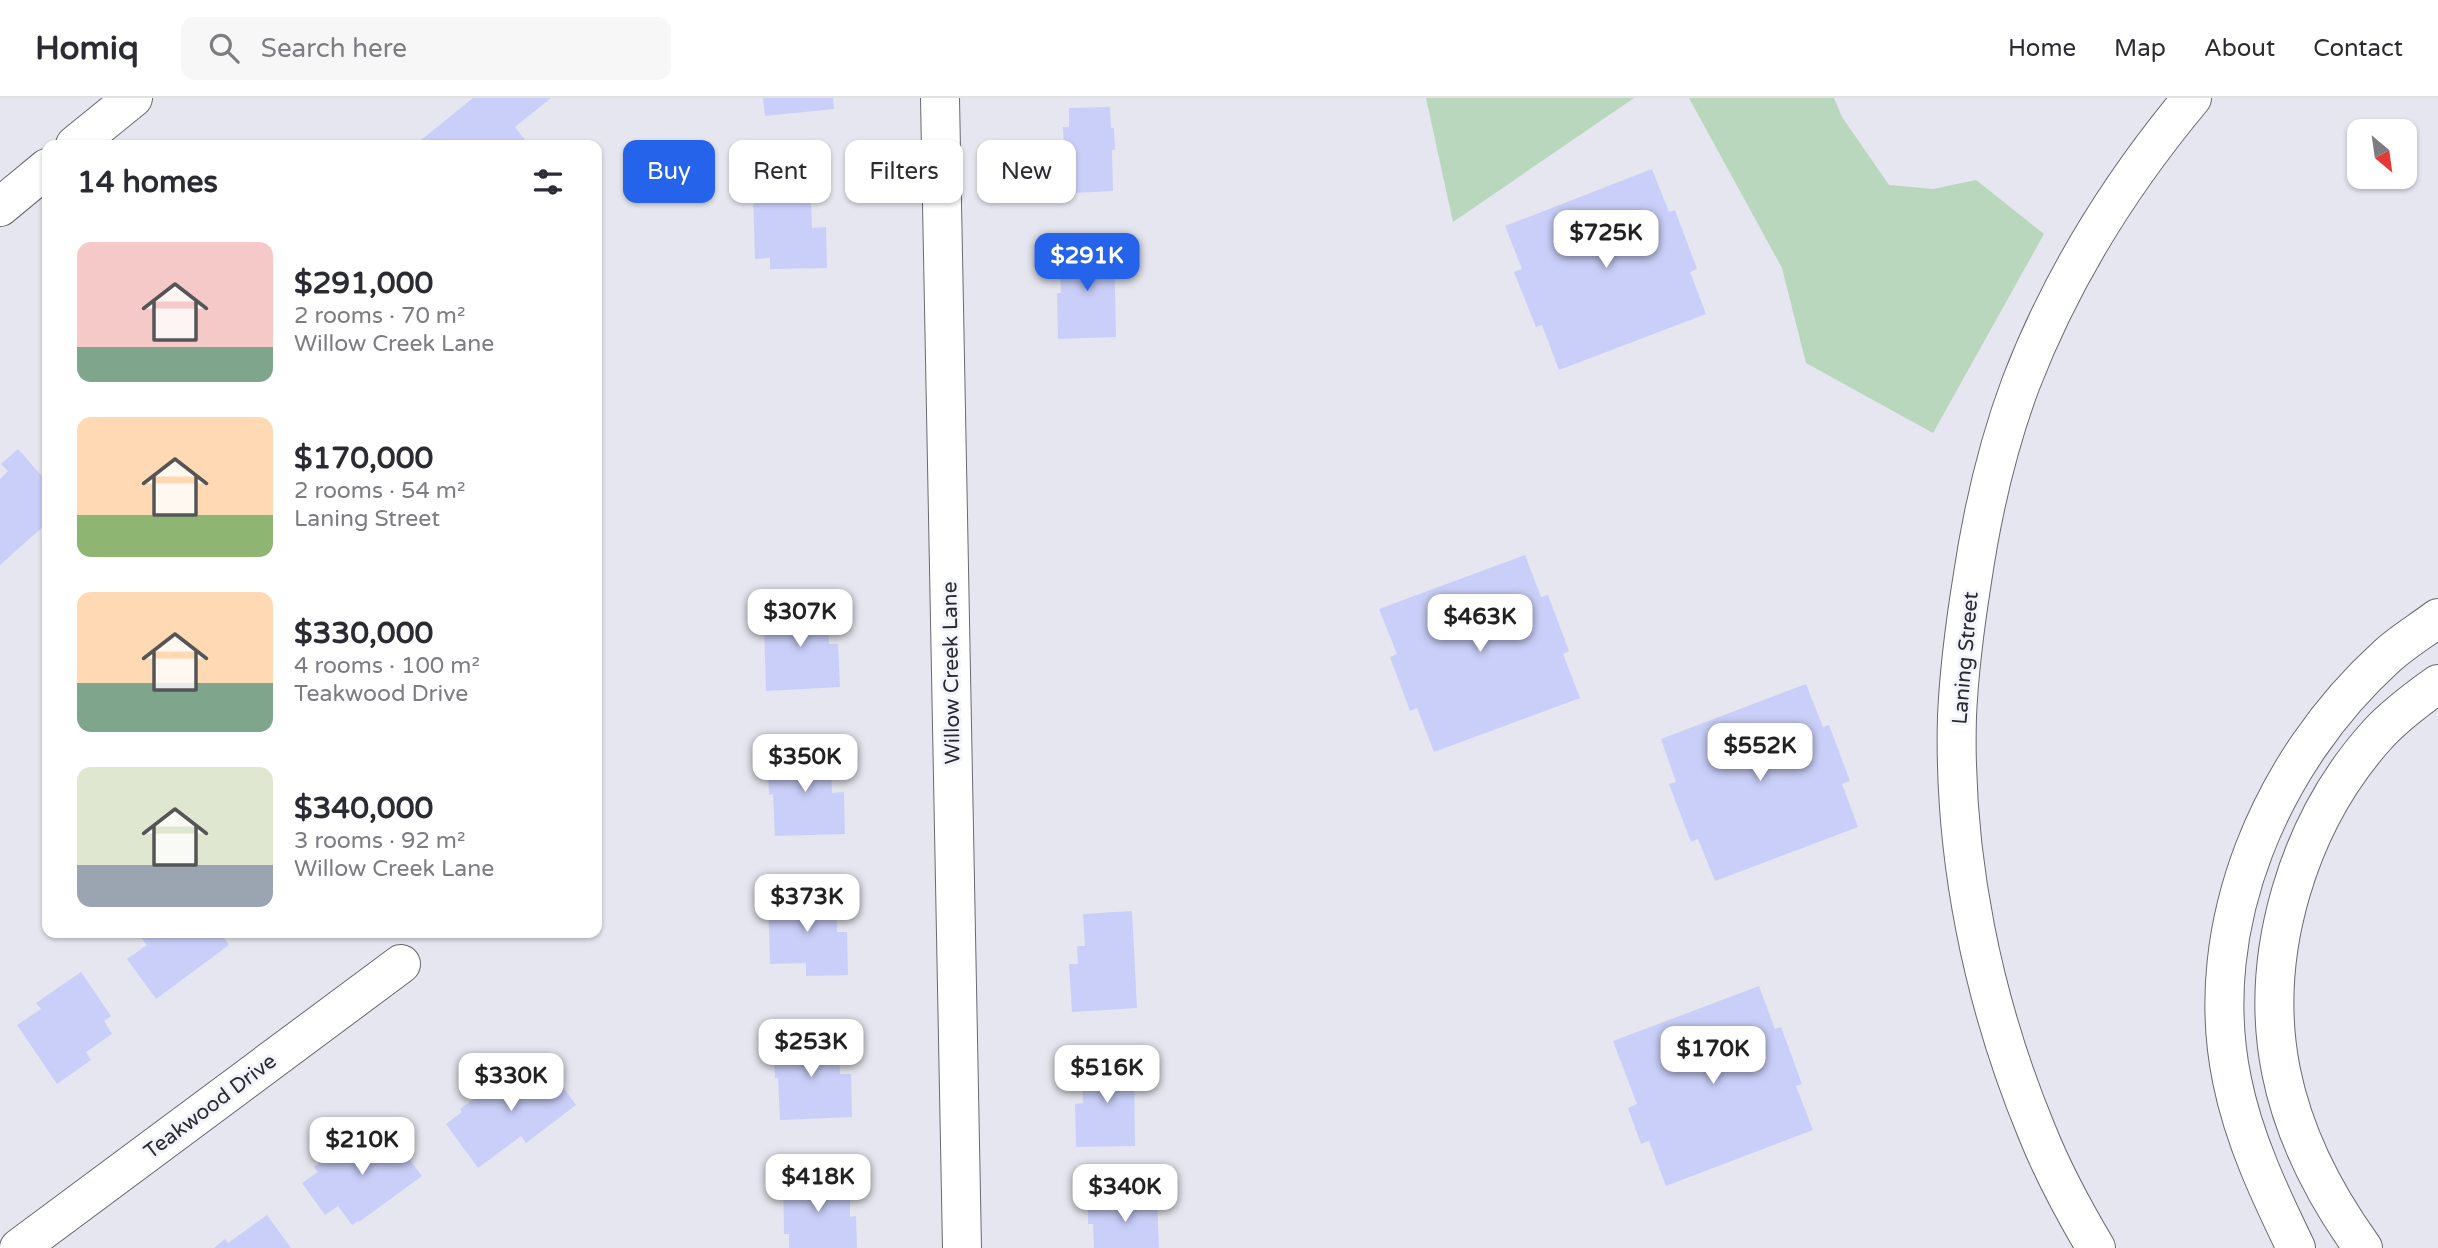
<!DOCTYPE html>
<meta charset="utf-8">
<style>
:root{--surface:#fff;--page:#f7f7f7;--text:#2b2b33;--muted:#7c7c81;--line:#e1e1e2;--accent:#2563eb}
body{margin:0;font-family:"Varela Round",sans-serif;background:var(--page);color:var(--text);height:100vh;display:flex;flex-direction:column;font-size:26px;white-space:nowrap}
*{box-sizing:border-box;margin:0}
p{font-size:23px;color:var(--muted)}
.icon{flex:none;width:38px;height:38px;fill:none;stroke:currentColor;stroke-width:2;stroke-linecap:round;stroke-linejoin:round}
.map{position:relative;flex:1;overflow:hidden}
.sheet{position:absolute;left:42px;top:42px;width:560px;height:798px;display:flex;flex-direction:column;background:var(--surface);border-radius:14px;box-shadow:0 2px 5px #0004}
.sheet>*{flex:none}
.guide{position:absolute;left:623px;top:42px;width:665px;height:63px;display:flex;gap:14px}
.needle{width:46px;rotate:151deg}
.tools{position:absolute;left:2347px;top:21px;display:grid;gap:14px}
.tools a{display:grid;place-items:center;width:70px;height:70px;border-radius:14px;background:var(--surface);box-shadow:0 2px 5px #0004;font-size:35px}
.price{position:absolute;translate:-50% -60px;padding:0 16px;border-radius:14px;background:#fff;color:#222;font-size:23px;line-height:46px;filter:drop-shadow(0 2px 4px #0008)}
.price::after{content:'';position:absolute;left:50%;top:42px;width:21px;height:16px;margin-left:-10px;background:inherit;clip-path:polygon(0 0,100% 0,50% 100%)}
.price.active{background:var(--accent);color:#fff}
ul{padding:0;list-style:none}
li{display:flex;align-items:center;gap:21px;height:175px;padding:0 35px}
li span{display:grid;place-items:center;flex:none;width:196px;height:140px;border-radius:14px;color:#555}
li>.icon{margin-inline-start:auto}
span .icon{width:84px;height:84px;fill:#fffc;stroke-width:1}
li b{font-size:30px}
h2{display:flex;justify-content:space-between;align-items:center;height:84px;padding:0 35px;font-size:30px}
.pill{padding:0 24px;border-radius:14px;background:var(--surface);box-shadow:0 2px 5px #0004;font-size:24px;line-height:63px}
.pill.active{background:var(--accent);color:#fff}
header{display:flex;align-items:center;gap:42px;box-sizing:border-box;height:98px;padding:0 35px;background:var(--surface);border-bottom:2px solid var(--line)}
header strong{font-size:33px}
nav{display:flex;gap:38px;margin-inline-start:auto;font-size:24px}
.search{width:490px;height:63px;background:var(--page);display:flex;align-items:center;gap:18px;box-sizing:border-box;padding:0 24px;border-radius:14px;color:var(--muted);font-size:26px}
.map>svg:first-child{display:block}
.green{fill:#b8d7bd}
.building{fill:#cacff9}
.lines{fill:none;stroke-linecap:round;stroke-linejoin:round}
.minor-casing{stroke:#686972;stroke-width:40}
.highway-casing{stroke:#686972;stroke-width:40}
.minor{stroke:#fff;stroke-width:38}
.highway{stroke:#fff;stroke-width:38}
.labels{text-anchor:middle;stroke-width:6;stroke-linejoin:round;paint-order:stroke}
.street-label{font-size:21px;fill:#2a2a2e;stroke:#f2f3fd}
</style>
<header>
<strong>Homiq</strong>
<div class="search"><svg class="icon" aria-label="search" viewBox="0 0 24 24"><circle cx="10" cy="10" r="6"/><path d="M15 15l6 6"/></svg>Search here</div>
<nav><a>Home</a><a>Map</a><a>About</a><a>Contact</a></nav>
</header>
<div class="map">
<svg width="2438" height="1150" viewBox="0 0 2438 1150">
<rect width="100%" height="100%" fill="#e5e6ef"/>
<g class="green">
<polygon points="1426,0 1634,0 1453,124"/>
<polygon points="1689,0 1834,0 1842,19 1889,87 1933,91 1976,82 2044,136 1933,335 1806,265 1782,170"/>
</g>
<g class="building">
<polygon points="473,0 551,0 515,29 529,47 415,47"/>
<polygon points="763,0 833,0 834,11 765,18"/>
<polygon points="1110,9 1111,30 1114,30 1115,52 1112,52 1113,93 1054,96 1052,52 1064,51 1063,29 1069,29 1069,10"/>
<polygon points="1652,71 1669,114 1675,112 1697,171 1690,174 1706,216 1559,272 1542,227 1536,229 1514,174 1522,171 1505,128"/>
<polygon points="805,94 805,103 811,103 812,130 826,129 827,170 770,171 770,160 755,161 753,95"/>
<polygon points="1114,147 1116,239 1058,241 1057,195 1061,195 1060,165 1065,165 1064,148"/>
<polygon points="18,351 47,384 47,425 0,467 0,381 8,373 1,366"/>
<polygon points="1525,457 1541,499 1548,497 1569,553 1563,556 1580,600 1434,654 1417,610 1410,613 1390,559 1397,556 1379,511"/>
<polygon points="827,505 829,546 838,546 840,589 766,593 764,527 768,527 767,508"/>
<polygon points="1806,586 1823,629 1829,627 1850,683 1842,686 1858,729 1715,783 1698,741 1691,744 1669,686 1676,684 1661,641"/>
<polygon points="825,650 826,669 831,669 832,695 844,694 845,736 775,738 773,696 769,697 768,670 772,670 771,652"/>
<polygon points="783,794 794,794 794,799 836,798 837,834 847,834 848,877 806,878 806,865 770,866 768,800 782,800"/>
<polygon points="1132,813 1137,910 1072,914 1069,866 1078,866 1077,848 1085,848 1083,816"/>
<polygon points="137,835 223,835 221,836 229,847 156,901 127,861 147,847"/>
<polygon points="81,874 111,918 104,923 112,936 86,954 91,962 57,986 17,927 41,911 36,905"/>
<polygon points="1759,888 1775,931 1781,929 1802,986 1796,988 1813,1032 1666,1088 1649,1043 1641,1046 1628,1010 1637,1006 1613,943"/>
<polygon points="829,934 830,955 839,954 840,976 851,976 852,1019 780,1022 778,980 775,980 774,955 777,955 777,937"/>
<polygon points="543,961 576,1007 526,1045 521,1038 478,1070 446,1026 462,1014 460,1011 490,989 491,991 518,971 523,977"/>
<polygon points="1134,962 1135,1048 1076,1049 1075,1006 1083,1005 1082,963"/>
<polygon points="384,1028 422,1078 359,1124 358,1123 352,1127 338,1108 325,1117 302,1085 318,1074 314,1069 349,1043 356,1051"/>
<polygon points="836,1078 837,1095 850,1095 850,1119 856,1118 857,1150 789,1150 789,1136 784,1136 783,1079"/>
<polygon points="1157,1102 1159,1150 1094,1150 1093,1126 1088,1126 1088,1104"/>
<polygon points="267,1117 291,1150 214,1150 225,1141 228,1145"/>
</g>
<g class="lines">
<defs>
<g id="minor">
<polyline points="940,0 962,1150"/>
<polyline points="75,47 133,0"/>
<polyline points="0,109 47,70"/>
<polyline points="19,1150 401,866"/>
<path d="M 2096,1150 C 2074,1113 2053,1074 2037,1034 C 1983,904 1953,759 1957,618 C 1959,573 1965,527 1972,483 C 1982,415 1997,349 2021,285 C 2061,181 2121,85 2192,0"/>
</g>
<g id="highway">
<path d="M 2296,1150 C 2270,1096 2244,1042 2232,982 C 2200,827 2272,662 2387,558 C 2402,544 2421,533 2438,520"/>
<path d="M 2363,1150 C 2324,1096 2294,1038 2281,973 C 2258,857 2298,725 2377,637 C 2394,618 2417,601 2438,586"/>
</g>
</defs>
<use href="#minor" class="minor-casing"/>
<use href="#highway" class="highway-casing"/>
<use href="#minor" class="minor"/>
<use href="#highway" class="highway"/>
</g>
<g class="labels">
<g class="street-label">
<text transform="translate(1965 560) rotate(-85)" y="7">Laning Street</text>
<text transform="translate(951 575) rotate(-91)" y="7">Willow Creek Lane</text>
<text transform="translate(210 1008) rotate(-37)" y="7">Teakwood Drive</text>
</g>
</g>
</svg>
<div class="tools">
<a><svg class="needle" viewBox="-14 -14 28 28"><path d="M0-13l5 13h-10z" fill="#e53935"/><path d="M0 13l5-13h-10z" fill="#7c7c81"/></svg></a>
</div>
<b class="price" style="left:1606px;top:172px">$725K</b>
<b class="price active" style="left:1087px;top:195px">$291K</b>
<b class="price" style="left:800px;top:551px">$307K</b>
<b class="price" style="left:1480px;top:556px">$463K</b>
<b class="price" style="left:1760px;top:685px">$552K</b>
<b class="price" style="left:805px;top:696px">$350K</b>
<b class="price" style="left:807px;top:836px">$373K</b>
<b class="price" style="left:811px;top:981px">$253K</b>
<b class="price" style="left:1713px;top:988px">$170K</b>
<b class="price" style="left:1107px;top:1007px">$516K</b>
<b class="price" style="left:511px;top:1015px">$330K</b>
<b class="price" style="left:362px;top:1079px">$210K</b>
<b class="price" style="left:818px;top:1116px">$418K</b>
<b class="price" style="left:1125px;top:1126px">$340K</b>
<div class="guide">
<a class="pill active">Buy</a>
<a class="pill">Rent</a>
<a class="pill">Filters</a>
<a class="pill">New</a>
</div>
<section class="sheet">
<h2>14 homes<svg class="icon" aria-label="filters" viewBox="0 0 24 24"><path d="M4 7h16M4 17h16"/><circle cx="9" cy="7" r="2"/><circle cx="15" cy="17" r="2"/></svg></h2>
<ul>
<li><span style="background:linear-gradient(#f6c9c9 75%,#7fa58c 0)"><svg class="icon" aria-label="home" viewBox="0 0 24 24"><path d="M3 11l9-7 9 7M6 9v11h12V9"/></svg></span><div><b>$291,000</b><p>2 rooms · 70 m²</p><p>Willow Creek Lane</p></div></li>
<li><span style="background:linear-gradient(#ffd9b3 70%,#8fb573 0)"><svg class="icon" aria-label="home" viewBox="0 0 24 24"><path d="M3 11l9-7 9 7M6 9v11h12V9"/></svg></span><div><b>$170,000</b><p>2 rooms · 54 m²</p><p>Laning Street</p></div></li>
<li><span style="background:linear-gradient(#ffd9b3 65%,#7fa58c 0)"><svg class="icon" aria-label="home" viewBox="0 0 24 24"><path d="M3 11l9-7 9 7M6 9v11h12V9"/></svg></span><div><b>$330,000</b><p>4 rooms · 100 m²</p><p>Teakwood Drive</p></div></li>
<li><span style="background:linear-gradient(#dfe7d0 70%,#9aa5b1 0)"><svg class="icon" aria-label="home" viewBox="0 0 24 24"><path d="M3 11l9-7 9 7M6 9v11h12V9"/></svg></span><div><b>$340,000</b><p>3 rooms · 92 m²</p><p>Willow Creek Lane</p></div></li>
</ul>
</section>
</div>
